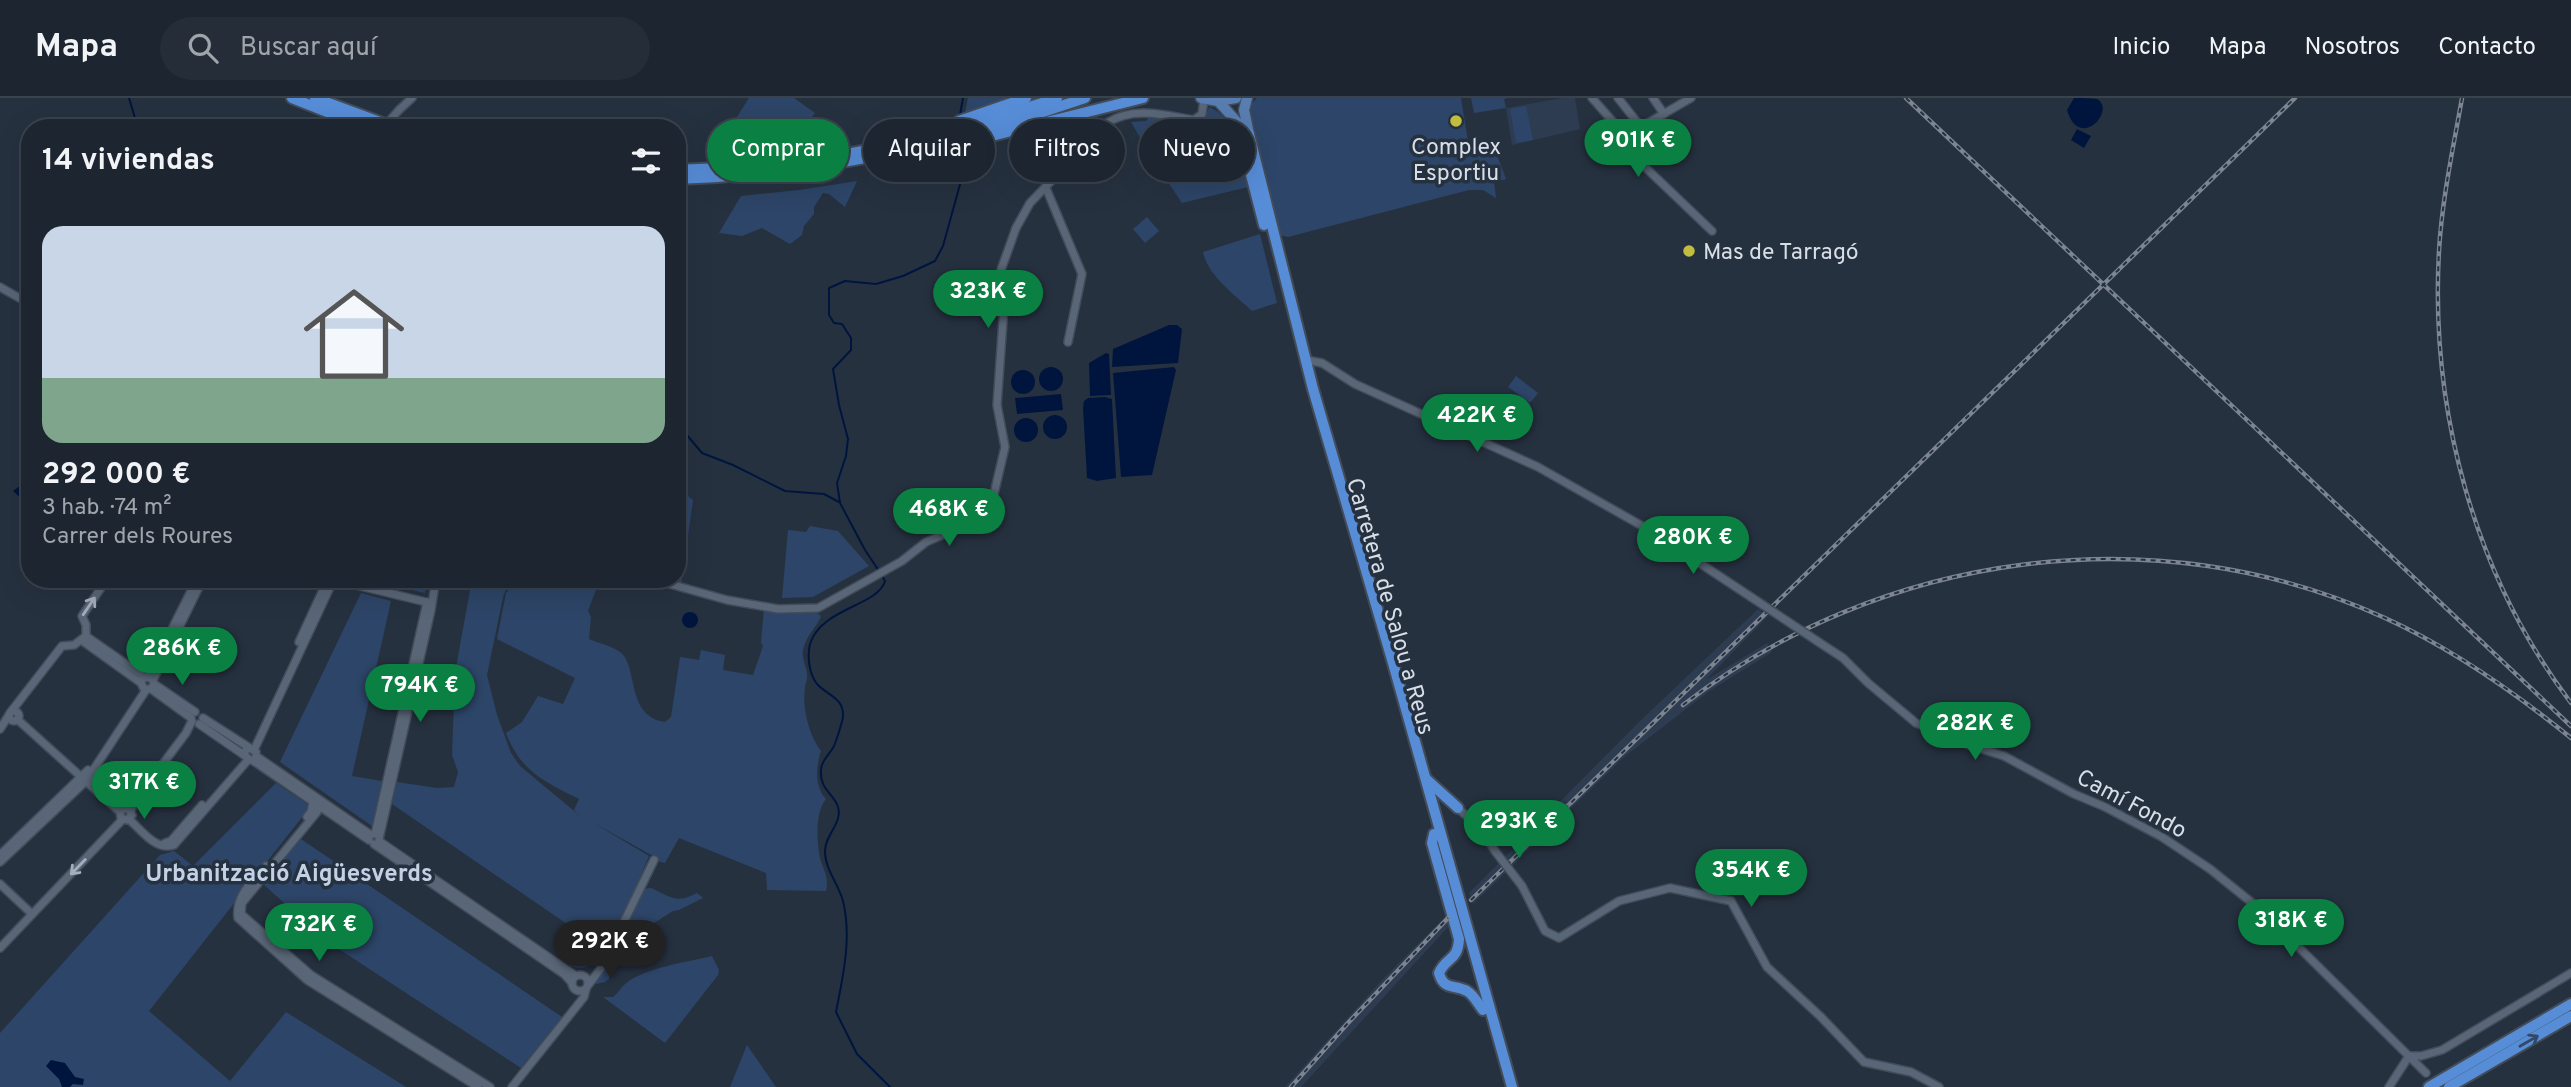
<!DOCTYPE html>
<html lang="es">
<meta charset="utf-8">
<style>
:root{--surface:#1c2530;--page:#252d38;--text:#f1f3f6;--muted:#a0a5ab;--line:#3a424c;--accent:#0b8043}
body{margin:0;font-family:Overpass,sans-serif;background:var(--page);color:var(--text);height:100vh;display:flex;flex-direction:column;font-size:26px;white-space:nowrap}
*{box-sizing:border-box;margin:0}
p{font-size:23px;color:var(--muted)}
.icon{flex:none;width:38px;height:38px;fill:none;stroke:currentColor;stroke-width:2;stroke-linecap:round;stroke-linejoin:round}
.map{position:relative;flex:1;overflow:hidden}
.drawer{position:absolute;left:21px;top:21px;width:665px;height:469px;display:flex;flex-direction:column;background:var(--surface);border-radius:28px;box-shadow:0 7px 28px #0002,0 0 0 2px var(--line)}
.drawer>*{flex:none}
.hud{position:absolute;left:707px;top:21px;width:665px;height:63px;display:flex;gap:14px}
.price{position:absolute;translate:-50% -60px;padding:0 16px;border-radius:24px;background:var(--accent);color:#fff;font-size:23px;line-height:46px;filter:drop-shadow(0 2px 4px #0008)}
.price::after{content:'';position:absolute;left:50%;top:42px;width:21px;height:16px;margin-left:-10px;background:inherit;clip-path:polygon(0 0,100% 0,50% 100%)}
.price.on{background:#222;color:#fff}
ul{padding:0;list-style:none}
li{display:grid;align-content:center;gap:14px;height:371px;padding:0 21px}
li+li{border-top:2px solid var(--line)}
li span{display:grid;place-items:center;height:217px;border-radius:21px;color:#555}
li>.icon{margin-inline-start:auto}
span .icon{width:126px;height:126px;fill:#fffc;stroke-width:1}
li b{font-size:30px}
h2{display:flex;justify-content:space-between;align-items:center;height:84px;padding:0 21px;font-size:30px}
.chip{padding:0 24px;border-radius:32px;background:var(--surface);box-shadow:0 7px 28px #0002,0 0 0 2px var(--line);font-size:24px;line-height:63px}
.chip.on{background:var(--accent);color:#fff}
header{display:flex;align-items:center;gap:42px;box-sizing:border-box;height:98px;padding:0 35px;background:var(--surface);border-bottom:2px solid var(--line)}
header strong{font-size:33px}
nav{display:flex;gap:38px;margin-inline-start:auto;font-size:24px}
.search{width:490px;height:63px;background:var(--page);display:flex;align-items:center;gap:18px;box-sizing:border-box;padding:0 24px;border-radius:38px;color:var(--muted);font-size:26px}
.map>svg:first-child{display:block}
.built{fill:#2d3c50}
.green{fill:#2d4568}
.water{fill:#00153d}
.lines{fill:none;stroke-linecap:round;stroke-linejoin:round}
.stream{stroke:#00153d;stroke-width:2}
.minor-casing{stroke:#434c59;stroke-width:10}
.major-casing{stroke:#434c59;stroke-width:13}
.highway-casing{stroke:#434c59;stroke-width:14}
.minor{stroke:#596677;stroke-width:7}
.major{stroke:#587db1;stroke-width:10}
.highway{stroke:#578dd7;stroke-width:10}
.rail-casing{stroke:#7c8591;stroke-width:4.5}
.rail{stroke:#263140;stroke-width:2;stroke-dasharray:5;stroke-linecap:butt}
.minor-bridge-casing{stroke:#434c59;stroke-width:10;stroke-linecap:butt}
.minor-bridge{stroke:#596677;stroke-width:7}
.oneway{stroke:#a5aebb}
.oneway2{stroke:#324866}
.poi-dot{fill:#c3bd3f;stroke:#263140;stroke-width:2.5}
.labels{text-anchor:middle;stroke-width:7;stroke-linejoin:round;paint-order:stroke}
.poi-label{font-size:23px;fill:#d7dee8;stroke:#263140}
.street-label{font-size:23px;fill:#d7dee8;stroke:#263140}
.neighbourhood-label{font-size:24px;font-weight:bold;fill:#c3d1e5;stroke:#263140}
</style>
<header>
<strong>Mapa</strong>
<div class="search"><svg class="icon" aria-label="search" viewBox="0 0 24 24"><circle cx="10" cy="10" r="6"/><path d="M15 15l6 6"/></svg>Buscar aquí</div>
<nav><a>Inicio</a><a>Mapa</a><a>Nosotros</a><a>Contacto</a></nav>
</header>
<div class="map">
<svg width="2571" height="989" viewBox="0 0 2571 989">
<rect width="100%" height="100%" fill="#263140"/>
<g class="built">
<polygon points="1563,0 1575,0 1580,31 1512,47 1506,10"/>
<polygon points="1758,511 1768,518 1706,582 1767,545 1772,554 1708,594 1624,659 1473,806 1469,795 1640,623"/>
<polygon points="1447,817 1450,827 1301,989 1285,989 1384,880"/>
</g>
<g class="green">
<path d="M 749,0 L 794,0 L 815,15 C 806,27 794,45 780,52 C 767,59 728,58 712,59 L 732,36 L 728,33 Z"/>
<polygon points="968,0 1010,0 965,15"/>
<polygon points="1257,0 1461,0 1469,50 1488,47 1490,53 1495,52 1506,81 1494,84 1496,100 1483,92 1469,92 1288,139 1280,137 1250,17 1251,6"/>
<polygon points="1471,0 1508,0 1504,1 1506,10 1474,15"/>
<polygon points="1526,8 1533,42 1516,45 1510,11"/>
<path d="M 1209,9 C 1235,19 1233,45 1239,68 C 1241,75 1247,81 1248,89 L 1182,105 L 1153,62 L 1131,24 L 1146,23 L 1150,18 L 1196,24 L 1205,20 Z"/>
<polygon points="857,83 845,109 829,96 823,95 814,109 814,116 804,128 802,137 790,146 762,130 742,138 719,135 741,98 799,92"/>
<polygon points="1147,119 1159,133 1145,145 1133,131"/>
<path d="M 1260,136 L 1277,205 L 1252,213 C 1235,197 1208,178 1203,154 Z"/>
<polygon points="1516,278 1538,295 1530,305 1508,289"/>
<polygon points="677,389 693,402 681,487 659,481 677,481"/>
<polygon points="810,428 838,433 869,468 813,499 782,500 788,432 806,434"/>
<polygon points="364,481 428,481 425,495"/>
<path d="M 472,481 L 510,481 L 503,499 L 487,577 L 497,617 L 511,655 L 520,668 L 579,717 L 574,712 L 579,701 C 545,684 520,673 506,635 L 522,624 L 538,598 L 563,606 L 575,580 L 497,541 L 506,495 L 515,485 L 515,481 L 600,481 L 588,513 L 591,519 L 589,541 C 598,545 612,548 620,554 C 639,568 625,618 665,624 L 671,619 L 680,559 L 699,562 L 701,552 L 725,557 L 723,572 L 753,577 L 763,548 L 761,545 L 764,510 L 816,514 L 821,518 C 818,528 806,537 803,552 C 801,561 808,570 807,579 C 807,584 805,585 805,590 C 802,610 809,638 821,653 C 816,668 814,688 826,701 C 815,715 817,740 819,755 C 821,769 830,778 826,793 L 767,792 L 766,775 L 679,740 L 665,765 L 654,762 L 653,758 L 592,724 L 649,758 L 633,797 L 601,860 C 592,869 581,873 569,867 L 586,839 L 392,706 L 397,684 L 437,690 L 454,689 L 458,674 L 452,657 L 455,575 Z"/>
<polygon points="361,495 391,503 352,678 382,683 372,728 280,664"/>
<polygon points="276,685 307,706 307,713 149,913 230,983 286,914 406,989 0,989 0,935 160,757 174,753 193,768"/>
<polygon points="301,741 562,919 521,970 328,844 263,786"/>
<path d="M 651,790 C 670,799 677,806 697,795 L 703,800 L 679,812 L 673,813 L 646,830 L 633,835 L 611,871 L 609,881 L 605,884 L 596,886 L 594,884 L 644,791 Z"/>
<path d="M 712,858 L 719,872 L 718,877 L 665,945 L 603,899 L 613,899 C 617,896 620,891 624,887 C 642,870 688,864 712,858 Z"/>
<polygon points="747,947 776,989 730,989"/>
</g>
<g class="water">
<path d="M 2074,0 C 2080,0 2092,0 2097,1 C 2117,12 2079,54 2067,12 Z"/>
<polygon points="2077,31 2091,38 2084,50 2071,42"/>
<polygon points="1169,227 1177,227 1182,231 1178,265 1112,269 1113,251"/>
<polygon points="1106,255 1109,256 1111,297 1090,298 1089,265"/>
<polygon points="1174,269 1176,272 1152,377 1121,379 1113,275"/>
<circle cx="1051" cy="281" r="12"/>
<circle cx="1023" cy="284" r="12"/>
<polygon points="1061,296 1063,312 1017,316 1015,300"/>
<polygon points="1105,299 1112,301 1116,380 1097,383 1087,380 1083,310 1084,303 1088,300"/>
<circle cx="1055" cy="329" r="12"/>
<circle cx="1026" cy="332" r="12"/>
<polygon points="28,382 30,385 30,400 25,404 13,393"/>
<circle cx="690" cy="522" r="8"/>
<polygon points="51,962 65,965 75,979 84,981 83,987 73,986 70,989 62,989 59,981 46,968"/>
</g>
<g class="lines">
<g class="stream">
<polyline points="129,0 135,20 143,25 166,30"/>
<polyline points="960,17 963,0"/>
<polyline points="677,334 686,336 702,355 733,367 785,393 824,396 839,404"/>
<polyline points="879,473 865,452 840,405 837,385 846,358 848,341 839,307 833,271 851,252 851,240 842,226 834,225 829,217 829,190 845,183 876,186 903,178 935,163 943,148 967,61"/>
<path d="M 882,478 L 885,483 C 878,508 821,510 810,546 C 807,558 809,576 817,586 C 827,597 844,600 843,618 C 843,623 836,643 834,648 C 830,656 822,661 821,671 C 819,692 834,695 838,709 C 843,725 824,738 825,754 C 825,771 839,787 843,803 C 852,840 843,878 836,914 L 857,956 L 890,989"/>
</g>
<defs>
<g id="minor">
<polyline points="1592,0 1623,35 1646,70 1712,133"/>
<polyline points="1618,0 1641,29 1691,0"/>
<polyline points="1653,0 1664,16"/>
<polyline points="399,12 412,0"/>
<polyline points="1046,90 1082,176 1068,244"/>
<polyline points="0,189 30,206"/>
<polyline points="1306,262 1322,265 1355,286 1538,369 1651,433 1751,499"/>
<polyline points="331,481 430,505"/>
<path d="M 652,481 L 727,502 L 778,511 L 818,510 L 902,463 L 926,444 L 959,430 L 993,400 L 1005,349 L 997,307 L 1005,194 L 1001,172 L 1016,130 L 1030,105 L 1107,25 C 1134,8 1164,17 1194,22 L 1202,16 L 1204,1"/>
<polyline points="86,538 145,579"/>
<polyline points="86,538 86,527 82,518 107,481"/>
<polyline points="81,542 141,585 144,591 151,591 154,586 153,582 148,579 143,580 141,585"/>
<polyline points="1817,543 1843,560 1868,585 1916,625 1966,646 2004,658 2074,696 2105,709 2162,739 2210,771 2261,812 2426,975"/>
<polyline points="299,544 328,481"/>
<polyline points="148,579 197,481"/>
<polyline points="153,582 203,481"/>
<polyline points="154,586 195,614"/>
<polyline points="151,591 191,620"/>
<circle cx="14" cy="618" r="5"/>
<polyline points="10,615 62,548 74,547 86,538"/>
<polyline points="203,620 256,654"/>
<polyline points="17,621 120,714 121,720 127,722 132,717 128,710 123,711 120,714"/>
<polyline points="199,626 244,657"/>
<polyline points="0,631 9,617"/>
<polyline points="247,650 244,657 250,662"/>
<polyline points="254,652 333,483"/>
<polyline points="256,658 371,737"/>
<polyline points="252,662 369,742"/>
<polyline points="88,678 124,710"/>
<polyline points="321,703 317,714 242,805 241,816 311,877 490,989"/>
<polyline points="1458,710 1483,734 1495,753"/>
<polyline points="131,713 135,703 186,635 192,623"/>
<polyline points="307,719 311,714 313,704"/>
<path d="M 129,721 C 142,733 156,753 174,747 L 248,662"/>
<polyline points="375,736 427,504"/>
<polyline points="379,741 431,512 436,481"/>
<polyline points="379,743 576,878"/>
<polyline points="165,745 171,743 202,707"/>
<polyline points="374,746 564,876 572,885"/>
<polyline points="0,757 88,672"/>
<polyline points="0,764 86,683 146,592"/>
<path d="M 266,768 C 252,784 235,798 238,820 L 307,882 L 478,989"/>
<polyline points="0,786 32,816"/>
<polyline points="1522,788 1545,833 1559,840 1619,803 1670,790 1731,803 1767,869 1821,919 1864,964 1911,974 1939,989"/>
<polyline points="0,850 123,721"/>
<circle cx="580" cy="885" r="8"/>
<polyline points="589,886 602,869 654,762"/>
<polyline points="512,989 584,899 586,891"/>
<polyline points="2389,989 2409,958 2421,958 2442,952 2571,875"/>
</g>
<g id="major">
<polyline points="1201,0 1218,3 1236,0"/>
<polyline points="1247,0 1244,12 1249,36"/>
<polyline points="1218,3 1237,24 1241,38"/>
</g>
<g id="highway">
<polyline points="292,0 368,30"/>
<polyline points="315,0 396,30"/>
<polyline points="959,23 1026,0"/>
<polyline points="1249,36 1313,291 1393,565 1512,989"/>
<polyline points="1241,38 1264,127"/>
<polyline points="927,54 1143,0"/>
<path d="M 677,72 C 709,70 742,70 774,67 C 870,56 965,31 1057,0"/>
<path d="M 677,81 C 822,76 948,47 1085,0"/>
<polyline points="1426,681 1458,710"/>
<path d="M 1434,736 L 1432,745 L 1459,841 C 1458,863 1446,859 1439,875 C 1444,893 1454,886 1467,893 C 1474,897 1478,906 1483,912"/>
<polyline points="2429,989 2571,906"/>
<polyline points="2449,989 2571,918"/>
</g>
</defs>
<use href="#minor" class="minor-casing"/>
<use href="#major" class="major-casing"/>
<use href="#highway" class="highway-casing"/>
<use href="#minor" class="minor"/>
<use href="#major" class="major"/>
<use href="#highway" class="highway"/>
<defs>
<g id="rail">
<polyline points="1906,0 2571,628"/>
<path d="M 2462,0 C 2453,51 2442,101 2439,153 C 2430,312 2474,477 2571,605"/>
<path d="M 1683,607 C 1881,454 2155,415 2385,520 C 2453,551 2513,593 2571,640"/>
<polyline points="1471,802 2295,0"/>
<polyline points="1291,989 1348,925 1448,820"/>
</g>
</defs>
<use href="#rail" class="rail-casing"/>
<use href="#rail" class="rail"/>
<defs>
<g id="minor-bridge">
<polyline points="383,30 399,12"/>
<polyline points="1751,499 1817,543"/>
<polyline points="1495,753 1522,788"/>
</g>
</defs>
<use href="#minor-bridge" class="minor-bridge-casing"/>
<use href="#minor-bridge" class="minor-bridge"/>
</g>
<defs><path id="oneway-shaft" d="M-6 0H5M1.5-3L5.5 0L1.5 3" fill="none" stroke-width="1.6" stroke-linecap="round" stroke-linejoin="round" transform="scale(1.75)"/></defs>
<g class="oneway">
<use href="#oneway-shaft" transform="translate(89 508) rotate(-56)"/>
<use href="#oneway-shaft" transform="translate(78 769) rotate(134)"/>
</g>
<use class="oneway2" href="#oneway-shaft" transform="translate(2529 943) rotate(-30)"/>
<g class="poi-dot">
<circle cx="1456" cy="23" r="7"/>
<circle cx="1689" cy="153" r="7"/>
</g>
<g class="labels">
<g class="poi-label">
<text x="1456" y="56">Complex<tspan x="1456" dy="26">Esportiu</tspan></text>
<text x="1703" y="161" text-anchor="start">Mas de Tarragó</text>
</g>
<g class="street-label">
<text transform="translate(1391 508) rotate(74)" y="8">Carretera de Salou a Reus</text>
<text transform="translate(2132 705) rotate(28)" y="8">Camí Fondo</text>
</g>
<g class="neighbourhood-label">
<text x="289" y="783">Urbanització Aigüesverds</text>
</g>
</g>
</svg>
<b class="price" style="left:1638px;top:81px">901K €</b>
<b class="price" style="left:988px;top:232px">323K €</b>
<b class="price" style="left:1477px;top:356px">422K €</b>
<b class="price" style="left:949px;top:450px">468K €</b>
<b class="price" style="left:1693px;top:478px">280K €</b>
<b class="price" style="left:182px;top:589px">286K €</b>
<b class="price" style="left:420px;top:626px">794K €</b>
<b class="price" style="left:1975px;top:664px">282K €</b>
<b class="price" style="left:144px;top:723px">317K €</b>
<b class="price" style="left:1519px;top:762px">293K €</b>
<b class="price" style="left:1751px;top:811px">354K €</b>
<b class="price" style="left:2291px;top:861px">318K €</b>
<b class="price" style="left:319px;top:865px">732K €</b>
<b class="price on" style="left:610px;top:882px">292K €</b>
<div class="hud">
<a class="chip on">Comprar</a>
<a class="chip">Alquilar</a>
<a class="chip">Filtros</a>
<a class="chip">Nuevo</a>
</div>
<section class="drawer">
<h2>14 viviendas<svg class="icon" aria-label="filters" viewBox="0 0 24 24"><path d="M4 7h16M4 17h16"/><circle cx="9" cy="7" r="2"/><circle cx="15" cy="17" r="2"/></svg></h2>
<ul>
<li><span style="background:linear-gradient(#c9d6e8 70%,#7fa58c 0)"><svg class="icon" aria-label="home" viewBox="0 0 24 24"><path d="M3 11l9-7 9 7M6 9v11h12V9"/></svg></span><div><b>292 000 €</b><p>3 hab. · 74 m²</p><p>Carrer dels Roures</p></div></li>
</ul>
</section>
</div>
